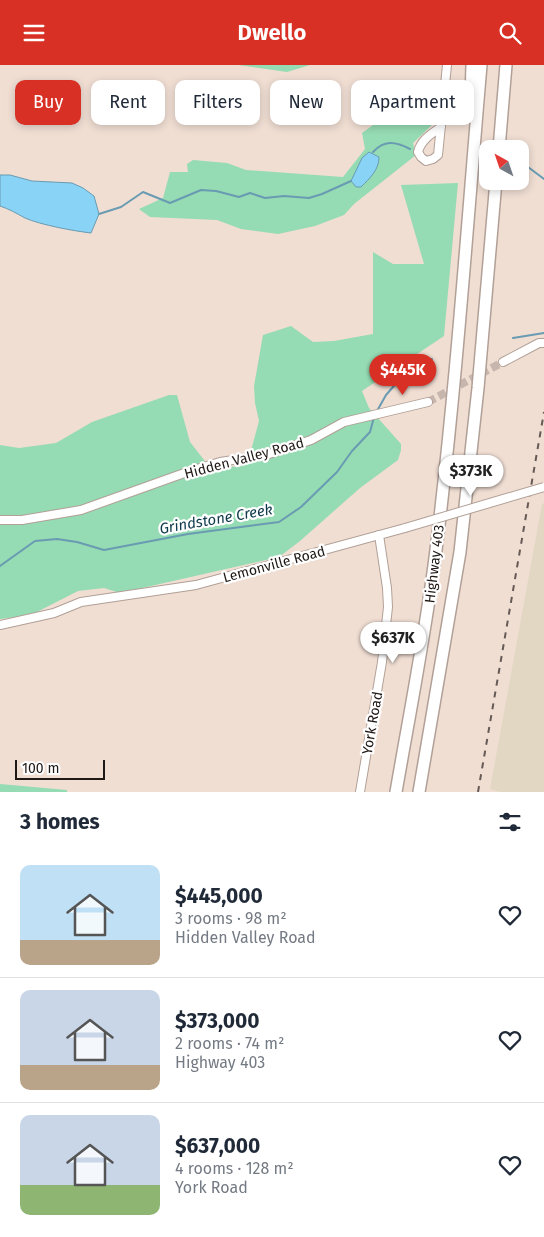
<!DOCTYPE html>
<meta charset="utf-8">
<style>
:root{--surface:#fff;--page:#f6f6f7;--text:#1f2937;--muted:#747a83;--line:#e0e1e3;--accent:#d93025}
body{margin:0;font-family:"Fira Sans",sans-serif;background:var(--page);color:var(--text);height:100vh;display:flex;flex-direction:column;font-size:19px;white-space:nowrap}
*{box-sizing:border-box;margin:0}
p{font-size:16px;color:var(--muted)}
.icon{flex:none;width:28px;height:28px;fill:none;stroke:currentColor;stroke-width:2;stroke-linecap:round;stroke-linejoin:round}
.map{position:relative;height:727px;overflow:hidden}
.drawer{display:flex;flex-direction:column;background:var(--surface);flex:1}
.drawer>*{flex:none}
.banner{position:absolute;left:15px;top:15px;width:515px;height:45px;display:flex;gap:10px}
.needle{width:32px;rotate:320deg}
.buttons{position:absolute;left:479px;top:75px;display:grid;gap:10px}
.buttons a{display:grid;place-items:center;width:50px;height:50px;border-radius:10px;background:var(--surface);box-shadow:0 2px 8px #0003;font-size:25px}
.scale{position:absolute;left:15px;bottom:12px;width:90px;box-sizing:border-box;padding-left:5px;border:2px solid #1f1815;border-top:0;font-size:14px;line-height:18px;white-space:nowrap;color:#1f1815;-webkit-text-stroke:4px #fff;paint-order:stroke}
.price{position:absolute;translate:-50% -42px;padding:0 11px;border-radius:18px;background:#fff;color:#222;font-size:16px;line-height:32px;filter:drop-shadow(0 1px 2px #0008)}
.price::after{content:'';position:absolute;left:50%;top:30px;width:15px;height:11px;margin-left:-8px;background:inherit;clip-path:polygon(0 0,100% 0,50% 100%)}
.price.active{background:var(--accent);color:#fff}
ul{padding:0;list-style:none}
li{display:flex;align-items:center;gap:15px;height:125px;padding:0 20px}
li+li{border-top:1px solid var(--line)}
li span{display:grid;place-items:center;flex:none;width:140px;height:100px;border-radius:10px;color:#555}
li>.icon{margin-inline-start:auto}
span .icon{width:60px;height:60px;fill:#fffc;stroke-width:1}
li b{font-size:21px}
h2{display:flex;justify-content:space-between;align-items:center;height:60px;padding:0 20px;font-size:21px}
.tag{padding:0 18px;border-radius:10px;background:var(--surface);box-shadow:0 2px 8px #0003;font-size:18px;line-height:45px}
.tag.active{background:var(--accent);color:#fff}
header{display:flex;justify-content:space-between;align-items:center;height:65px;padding:0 20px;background:var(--accent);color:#fff;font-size:22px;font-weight:700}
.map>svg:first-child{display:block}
.industrial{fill:#e1d7c2}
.green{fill:#95dbb3}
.water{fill:#89d3f6;stroke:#699bb2}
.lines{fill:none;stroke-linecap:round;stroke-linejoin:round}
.stream{stroke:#699bb2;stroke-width:2}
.minor-tunnel{stroke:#c6b6ad;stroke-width:8;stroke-dasharray:8 4;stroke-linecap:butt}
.minor-casing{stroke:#b1a097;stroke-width:10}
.highway-casing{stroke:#b1a097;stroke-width:14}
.minor{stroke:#fff;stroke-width:8}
.highway{stroke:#fff;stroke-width:11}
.rail{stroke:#655a55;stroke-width:2;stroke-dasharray:6 6;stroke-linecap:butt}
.minor-bridge-casing{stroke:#b1a097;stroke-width:10;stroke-linecap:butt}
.minor-bridge{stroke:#fff;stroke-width:8}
.labels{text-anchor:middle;stroke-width:4.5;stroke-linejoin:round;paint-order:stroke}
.street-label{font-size:14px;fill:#1f1815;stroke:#fff}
.water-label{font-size:15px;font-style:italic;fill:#0d394b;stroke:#fff}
</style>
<header><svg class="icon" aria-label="menu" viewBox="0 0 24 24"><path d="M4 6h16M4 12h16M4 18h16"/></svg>Dwello<svg class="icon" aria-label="search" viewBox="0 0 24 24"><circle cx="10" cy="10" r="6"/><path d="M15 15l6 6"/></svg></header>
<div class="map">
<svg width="544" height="727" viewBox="0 0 544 727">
<rect width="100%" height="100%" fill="#f0ded3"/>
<polygon class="industrial" points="544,438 544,727 501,727 490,724 542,439"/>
<g class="green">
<polygon points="238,0 310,0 287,7"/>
<polygon points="391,47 433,59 413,78 416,90 354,139 344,150 315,161 278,169 241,164 217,155 150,152 139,144 163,133 170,107 188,107 187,99 193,95 227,98 246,105 343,112 365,84 362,68"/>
<polygon points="458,118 444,271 362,326 369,343 401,379 401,385 398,395 360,423 300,476 279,492 120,528 104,523 78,526 31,550 0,554 0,380 19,383 56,378 92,357 169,330 177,330 190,377 208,400 240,402 249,393 259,356 255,338 254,321 263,270 291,261 313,277 334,276 373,269 373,187 393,199 424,199 401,120"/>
<polygon points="0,719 67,725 67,727 0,727"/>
</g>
<g class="water">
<path d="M 369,87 L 379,92 C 379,105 370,113 361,122 L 356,122 L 351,116 L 362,93 Z"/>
<path d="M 0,110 L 10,110 L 32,116 L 72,118 L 83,123 L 94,131 L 99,149 L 91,168 C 74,166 41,160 25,153 C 16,148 9,144 0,141 Z"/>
</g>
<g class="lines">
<g class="stream">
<path d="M 373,87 C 384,75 395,76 410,84"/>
<polyline points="520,96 544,114"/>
<polyline points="99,149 121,142 143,127 170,138 201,125 216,126 239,132 250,128 265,133 284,131 309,133 322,129 351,116"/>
<polyline points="513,273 544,268"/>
<polyline points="377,346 386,330 408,305 432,294"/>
<polyline points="0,501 35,476 57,474 77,477 104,485 188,469 279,457 301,442 337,407 352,386 370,367 374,352"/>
</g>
<polyline class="minor-tunnel" points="428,337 503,297"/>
<defs>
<g id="minor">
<path d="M 441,62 C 431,69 421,75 418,87 L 421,92 L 426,96 L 433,94 L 438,90 L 447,0"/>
<polyline points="503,297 539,278 544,278"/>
<polyline points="0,455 22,455 81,445 190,406 220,397 266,390 311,375 344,357 428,337"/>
<polyline points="0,560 54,548 81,537 196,520 405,463"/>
<polyline points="360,727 382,597 388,542 387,523 379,470"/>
</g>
<g id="highway">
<polyline points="471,33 472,0"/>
<polyline points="499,84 506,0"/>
<path d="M 396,727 C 410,646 426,566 436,485 C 456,324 467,162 481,0"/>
<polyline points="419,727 460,487 478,323 496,116"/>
</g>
</defs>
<use href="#minor" class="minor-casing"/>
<use href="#highway" class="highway-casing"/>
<use href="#minor" class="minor"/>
<use href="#highway" class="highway"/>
<polyline class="rail" points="478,727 544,347"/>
<defs>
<polyline id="minor-bridge" points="405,463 544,422"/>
</defs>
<use href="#minor-bridge" class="minor-bridge-casing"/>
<use href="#minor-bridge" class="minor-bridge"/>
</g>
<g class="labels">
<g class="street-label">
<text transform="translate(244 393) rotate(-15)" y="5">Hidden Valley Road</text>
<text transform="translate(274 499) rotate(-15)" y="5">Lemonville Road</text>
<text transform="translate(434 499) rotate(-83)" y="5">Highway 403</text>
<text transform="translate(372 658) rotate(-80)" y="5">York Road</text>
</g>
<g class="water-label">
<text transform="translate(216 454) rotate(-10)" y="5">Grindstone Creek</text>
</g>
</g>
</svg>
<div class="buttons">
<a><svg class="needle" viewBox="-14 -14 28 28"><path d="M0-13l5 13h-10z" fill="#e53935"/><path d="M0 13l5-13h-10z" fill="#747a83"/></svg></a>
</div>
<div class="scale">100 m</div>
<b class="price active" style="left:403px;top:331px">$445K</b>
<b class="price" style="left:471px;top:432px">$373K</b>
<b class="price" style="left:393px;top:599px">$637K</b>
<div class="banner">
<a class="tag active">Buy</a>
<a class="tag">Rent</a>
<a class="tag">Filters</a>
<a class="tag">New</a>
<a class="tag">Apartment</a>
</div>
</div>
<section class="drawer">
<h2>3 homes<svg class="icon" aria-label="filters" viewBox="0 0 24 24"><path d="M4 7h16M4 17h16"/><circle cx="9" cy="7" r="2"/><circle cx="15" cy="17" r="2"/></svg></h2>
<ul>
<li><span style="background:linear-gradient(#bfe0f5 75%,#b9a48a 0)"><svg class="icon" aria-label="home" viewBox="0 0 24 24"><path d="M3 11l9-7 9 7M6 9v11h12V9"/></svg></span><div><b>$445,000</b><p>3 rooms · 98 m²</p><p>Hidden Valley Road</p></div><svg class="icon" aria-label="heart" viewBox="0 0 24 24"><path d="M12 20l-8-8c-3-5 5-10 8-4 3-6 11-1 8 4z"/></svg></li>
<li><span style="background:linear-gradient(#c9d6e8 75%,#b9a48a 0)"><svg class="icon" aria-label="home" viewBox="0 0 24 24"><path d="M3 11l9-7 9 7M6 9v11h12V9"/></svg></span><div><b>$373,000</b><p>2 rooms · 74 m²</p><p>Highway 403</p></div><svg class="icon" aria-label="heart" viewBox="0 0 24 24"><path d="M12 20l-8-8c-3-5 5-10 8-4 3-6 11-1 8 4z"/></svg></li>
<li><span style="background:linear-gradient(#c9d6e8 70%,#8fb573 0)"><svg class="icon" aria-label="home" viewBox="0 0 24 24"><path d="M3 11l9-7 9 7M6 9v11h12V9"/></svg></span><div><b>$637,000</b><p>4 rooms · 128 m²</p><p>York Road</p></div><svg class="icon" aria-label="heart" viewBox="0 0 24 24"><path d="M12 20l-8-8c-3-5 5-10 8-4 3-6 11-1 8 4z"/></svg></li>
</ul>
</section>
